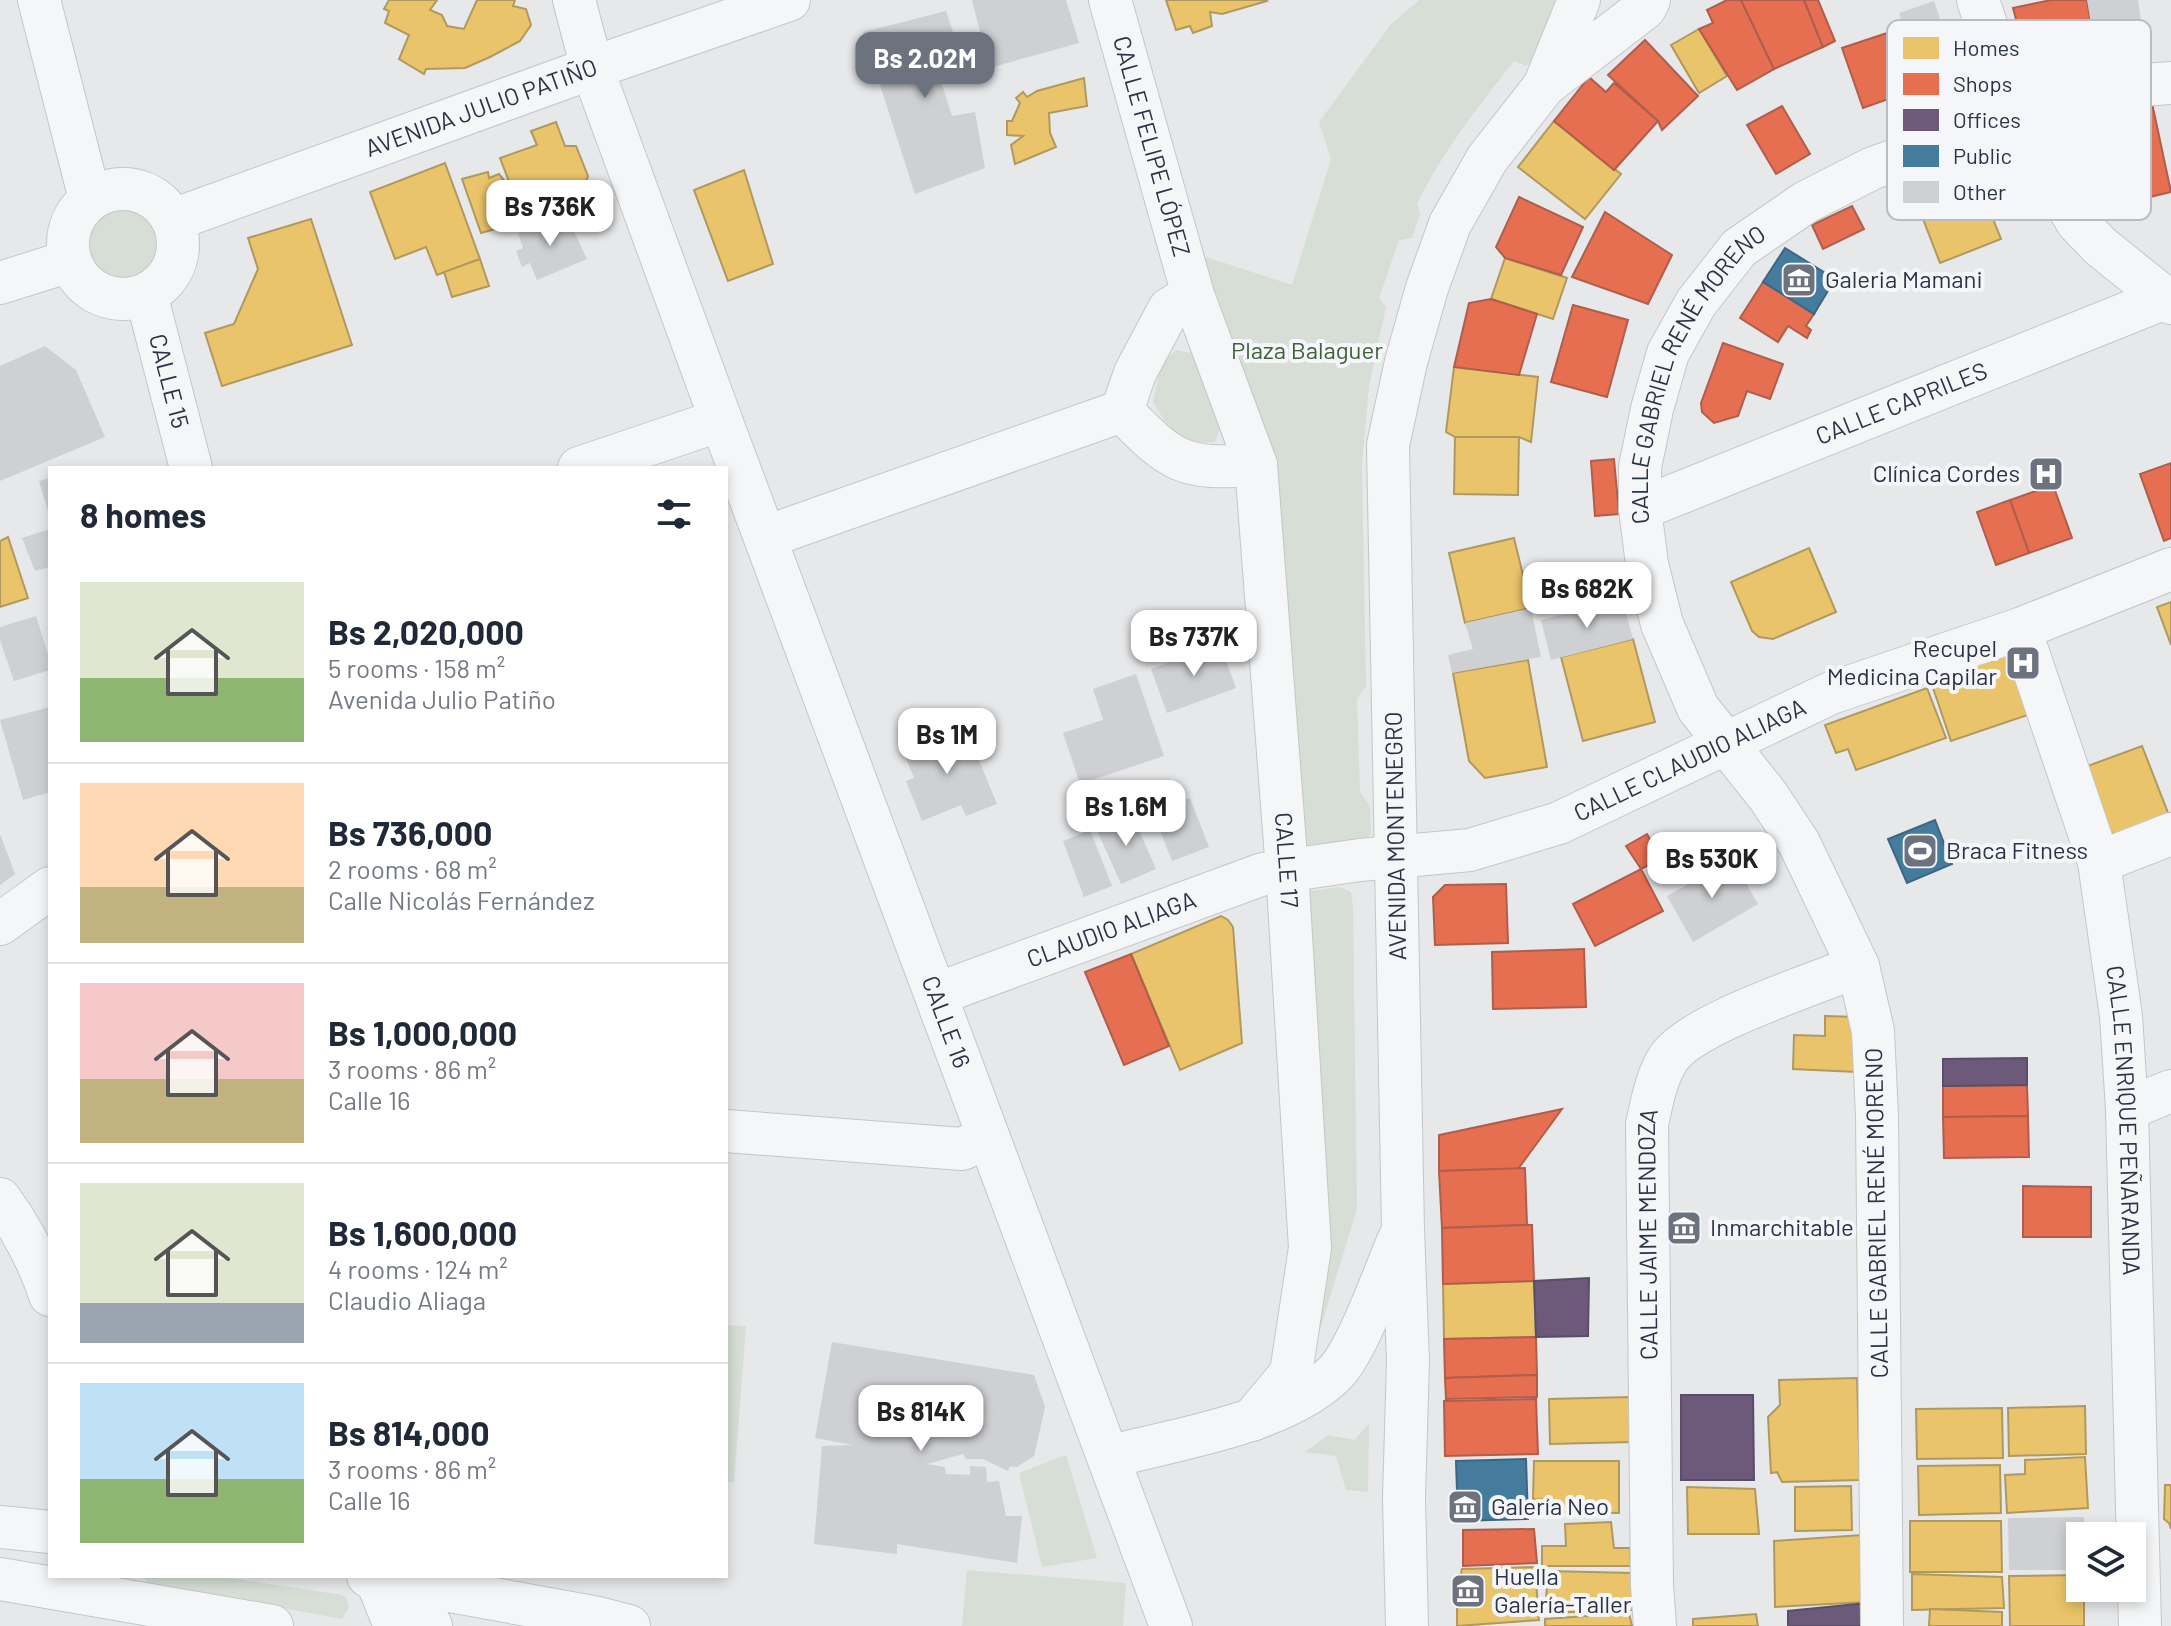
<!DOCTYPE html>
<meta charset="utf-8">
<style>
:root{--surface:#fff;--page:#f6f6f7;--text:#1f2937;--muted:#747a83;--line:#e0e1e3;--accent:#6c737f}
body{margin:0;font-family:Barlow,sans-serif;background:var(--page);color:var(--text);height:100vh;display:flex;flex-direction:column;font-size:30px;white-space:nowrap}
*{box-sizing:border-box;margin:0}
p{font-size:26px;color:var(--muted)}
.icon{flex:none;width:44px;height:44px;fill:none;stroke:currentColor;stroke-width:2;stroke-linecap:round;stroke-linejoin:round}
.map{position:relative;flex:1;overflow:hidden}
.details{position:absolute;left:48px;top:466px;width:680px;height:1112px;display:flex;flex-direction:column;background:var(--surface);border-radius:0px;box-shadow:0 4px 12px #0003}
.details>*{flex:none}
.fabs{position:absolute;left:2066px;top:1522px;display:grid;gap:16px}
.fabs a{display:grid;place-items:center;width:80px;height:80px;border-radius:0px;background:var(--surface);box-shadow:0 4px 12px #0003;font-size:40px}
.price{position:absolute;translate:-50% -68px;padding:0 18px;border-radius:16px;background:#fff;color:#222;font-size:26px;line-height:52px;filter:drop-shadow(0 2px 4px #0008)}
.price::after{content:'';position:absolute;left:50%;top:48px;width:24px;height:18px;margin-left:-12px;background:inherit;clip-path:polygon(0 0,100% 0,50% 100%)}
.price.active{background:var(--accent);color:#fff}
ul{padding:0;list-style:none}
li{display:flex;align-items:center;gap:24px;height:200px;padding:0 32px}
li+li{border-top:2px solid var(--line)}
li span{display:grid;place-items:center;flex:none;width:224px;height:160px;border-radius:0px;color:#555}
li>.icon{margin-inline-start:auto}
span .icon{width:96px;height:96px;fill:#fffc;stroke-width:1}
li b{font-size:34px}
h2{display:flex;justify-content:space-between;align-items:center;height:96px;padding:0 32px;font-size:34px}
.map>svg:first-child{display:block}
.green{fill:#d6ded6}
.homes{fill:#e9c46a;stroke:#b0995f;stroke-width:2}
.shops{fill:#e76f51;stroke:#af5d4d;stroke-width:2}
.offices{fill:#6d597a;stroke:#594e6a;stroke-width:2}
.public{fill:#457b9d;stroke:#3d6683;stroke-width:2}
.building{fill:#ced0d3}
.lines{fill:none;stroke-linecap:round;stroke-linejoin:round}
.minor-casing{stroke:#c4c6c8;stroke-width:44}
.minor{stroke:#f5f6f7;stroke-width:42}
.labels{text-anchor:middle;stroke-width:8;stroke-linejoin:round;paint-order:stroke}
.street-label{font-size:24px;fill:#2b3445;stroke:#f4f6f9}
.poi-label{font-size:24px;fill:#2b3445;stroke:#f4f6f9;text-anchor:start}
.park-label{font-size:24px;fill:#3f6138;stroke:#f4f6f9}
.key{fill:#f4f6f9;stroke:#b8bcc3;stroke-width:2}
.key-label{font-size:22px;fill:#2b3445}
</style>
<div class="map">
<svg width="2171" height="1626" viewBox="0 0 2171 1626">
<rect width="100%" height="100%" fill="#e6e8ea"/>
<g class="green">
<path d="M 1419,0 L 1562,0 L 1546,45 L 1526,66 L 1514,61 C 1478,107 1443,151 1417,204 L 1420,214 L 1412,238 L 1399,240 L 1379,298 L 1386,307 L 1369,386 L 1362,465 L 1366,686 L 1357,699 L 1360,792 L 1370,806 L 1371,833 L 1365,841 L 1308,847 L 1303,841 L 1269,446 L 1203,256 L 1292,285 L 1331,159 L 1319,122 L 1391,24 Z"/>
<circle cx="123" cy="243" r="36"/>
<path d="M 1176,350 L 1195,354 L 1221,423 L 1215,442 C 1177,444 1172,433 1153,402 L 1161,364 Z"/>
<polygon points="1340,887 1351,892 1353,906 1357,1209 1308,1369 1300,1356 1289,894"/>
<polygon points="726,1325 746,1326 734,1482 726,1482"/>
<polygon points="1369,1423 1368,1492 1346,1490 1336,1456 1305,1452 1328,1435 1355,1440"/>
<polygon points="1066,1455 1097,1558 1042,1567 1019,1473"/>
<polygon points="967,1570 1126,1583 1123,1626 962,1626"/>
<polygon points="142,1576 217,1576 342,1595 346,1597 349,1607 342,1619 148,1583"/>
</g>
<g class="homes">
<polygon points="389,0 437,0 430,10 442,15 447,26 464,29 477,0 515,0 513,6 526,9 531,25 520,41 490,57 465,68 426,69 424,74 399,59 409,35 385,23 389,11 384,9"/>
<polygon points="1166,0 1266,0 1267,1 1222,14 1210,12 1212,26 1193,33 1190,26 1176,30"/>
<polygon points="1699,29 1727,76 1699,93 1671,45"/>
<polygon points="1084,78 1087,106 1049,113 1050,133 1056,147 1015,164 1011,145 1023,136 1007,135 1007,121 1012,121 1020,103 1016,98 1023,92 1027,97 1037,91"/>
<polygon points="1554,121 1621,174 1585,219 1518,167"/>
<polygon points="556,122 565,146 576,146 588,176 584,188 592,208 562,219 555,201 547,204 543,192 529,197 525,188 513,192 500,158 537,145 531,131"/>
<polygon points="445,163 480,259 437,275 426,247 395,259 370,192"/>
<polygon points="1973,169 2001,239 1940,263 1913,193"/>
<polygon points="744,170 773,264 728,281 694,190"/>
<polygon points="488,172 489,178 499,174 522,203 535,202 542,216 481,233 462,179"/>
<polygon points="311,219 352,345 222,386 205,333 234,324 258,269 248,238"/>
<polygon points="1505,258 1567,278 1553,319 1491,299"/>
<polygon points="480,259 489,286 452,297 444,272"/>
<polygon points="1454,367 1538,377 1531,442 1519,437 1455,437 1446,432"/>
<polygon points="1455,437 1519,437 1518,495 1454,494"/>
<polygon points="8,537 28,598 0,607 0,541"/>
<polygon points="1514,538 1531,608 1465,623 1449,553"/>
<polygon points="1809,548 1836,612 1773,639 1759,637 1752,631 1731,582"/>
<polygon points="2171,602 2171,645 2157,607"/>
<polygon points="1633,639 1655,722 1583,741 1561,657"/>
<polygon points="2004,654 2018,660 2036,712 1951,741 1930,679"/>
<polygon points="1528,660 1547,767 1485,778 1469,761 1453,673"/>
<polygon points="1927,688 1946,738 1856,770 1848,749 1836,753 1825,725"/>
<polygon points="2142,746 2170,818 2114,835 2110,832 2085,767"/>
<polygon points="1221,916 1228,920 1233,927 1242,1043 1180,1070 1131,954"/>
<polygon points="1825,1016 1858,1017 1856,1072 1793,1069 1794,1035 1825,1036"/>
<polygon points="1534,1281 1536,1337 1444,1339 1443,1284"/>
<polygon points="1857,1378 1860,1480 1782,1482 1777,1472 1771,1473 1768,1417 1780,1405 1779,1380"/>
<polygon points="1631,1397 1632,1442 1550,1444 1549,1399"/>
<polygon points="2085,1406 2086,1454 2009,1456 2008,1408"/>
<polygon points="2002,1408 2003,1458 1917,1459 1916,1409"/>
<polygon points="2085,1457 2088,1508 2007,1513 2005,1475 2025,1474 2025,1460"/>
<polygon points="1534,1461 1619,1461 1619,1513 1557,1512 1557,1500 1533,1499"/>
<polygon points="2000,1465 2001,1513 1919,1515 1918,1466"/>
<polygon points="2165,1485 2171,1485 2171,1529 2169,1523 2164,1519"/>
<polygon points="1851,1486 1852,1530 1795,1531 1795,1487"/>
<polygon points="1687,1487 1755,1489 1759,1534 1688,1534"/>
<polygon points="1910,1521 2001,1521 2002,1572 1910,1572"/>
<polygon points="1611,1522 1614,1548 1630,1548 1631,1566 1542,1566 1542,1546 1566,1546 1565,1524"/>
<polygon points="1862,1535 1866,1602 1775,1607 1774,1541"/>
<polygon points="1535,1567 1539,1620 1457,1626 1457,1591 1462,1569"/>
<polygon points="1548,1571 1632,1573 1633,1610 1545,1613"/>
<polygon points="1912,1574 2002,1577 2004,1608 1912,1610"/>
<polygon points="2080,1575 2080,1588 2084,1588 2084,1626 2010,1626 2009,1576"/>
<polygon points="1930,1609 2002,1612 2002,1626 1929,1626"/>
<polygon points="1629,1613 1632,1626 1545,1626 1545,1619"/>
<polygon points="1756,1614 1758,1626 1693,1626 1693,1619"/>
</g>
<g class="shops">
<polygon points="1727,0 1741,0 1774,69 1737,90 1699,29 1713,23 1707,10"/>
<polygon points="1741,0 1804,0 1823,47 1774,69"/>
<polygon points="1804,0 1818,0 1835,41 1823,47"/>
<polygon points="2087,0 2096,53 2029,68 2013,8 2051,0"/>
<polygon points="1893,31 1914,90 1863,108 1842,48"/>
<polygon points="1645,40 1698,96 1662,130 1658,121 1608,75"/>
<polygon points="1589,77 1606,92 1614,83 1658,121 1614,170 1554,121"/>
<polygon points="2152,103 2171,192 2125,203 2104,113"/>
<polygon points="1782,106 1810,154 1776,174 1747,125"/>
<polygon points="1519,197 1583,227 1561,275 1505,258 1496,247"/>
<polygon points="1852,206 1864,229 1823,249 1812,225"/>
<polygon points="1605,212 1672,255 1648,304 1572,277"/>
<polygon points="1763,282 1814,314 1806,326 1811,330 1807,338 1788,326 1778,342 1740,318"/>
<polygon points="1491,299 1537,314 1519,375 1454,367 1469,303"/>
<polygon points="1573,305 1628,320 1607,397 1551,382"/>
<polygon points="1723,343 1783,364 1770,399 1747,391 1738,416 1714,423 1702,412 1701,403"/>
<polygon points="1614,459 1619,514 1595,516 1591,461"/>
<polygon points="2171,463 2171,538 2164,541 2140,474"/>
<polygon points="2053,485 2072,538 2029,553 2010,500"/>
<polygon points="2010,500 2029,553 1996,565 1977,512"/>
<polygon points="1647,834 1661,859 1641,869 1626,846"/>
<polygon points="1641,869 1663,911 1595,946 1573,904"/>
<polygon points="1506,884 1508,943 1435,945 1433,897 1445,885"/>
<polygon points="1584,949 1586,1007 1493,1009 1492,952"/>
<polygon points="1131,954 1169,1046 1124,1065 1085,972"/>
<polygon points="2027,1085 2028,1116 1943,1117 1943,1086"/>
<polygon points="1562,1109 1518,1169 1439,1171 1439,1135"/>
<polygon points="2028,1116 2029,1157 1944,1158 1943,1117"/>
<polygon points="1525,1168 1527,1225 1442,1228 1439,1171"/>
<polygon points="2023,1186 2091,1187 2091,1237 2023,1237"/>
<polygon points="1527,1225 1532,1225 1534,1281 1443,1284 1442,1228"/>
<polygon points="1536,1337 1537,1375 1445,1378 1444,1339"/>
<polygon points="1537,1375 1537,1397 1446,1399 1445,1378"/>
<polygon points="1536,1399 1538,1454 1445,1456 1444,1401"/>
<polygon points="1534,1529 1537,1563 1463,1566 1463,1530"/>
</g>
<g class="offices">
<polygon points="2027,1058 2027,1085 1943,1086 1943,1059"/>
<polygon points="1589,1278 1588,1336 1536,1337 1534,1281"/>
<polygon points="1681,1395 1753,1395 1754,1480 1681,1480"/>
<polygon points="1866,1603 1865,1626 1788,1626 1788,1611"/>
</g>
<g class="public">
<polygon points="1785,248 1835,279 1814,314 1763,282"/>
<polygon points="1935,820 1952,864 1907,883 1888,839"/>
<polygon points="1526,1459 1528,1519 1458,1521 1456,1461"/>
</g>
<g class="building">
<polygon points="972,0 1066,0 1079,43 989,68"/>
<polygon points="2087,0 2138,0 2145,50 2096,53"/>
<polygon points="1934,1 1959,75 1950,88 1916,99 1893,31 1904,27 1899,13"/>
<polygon points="946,11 963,62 936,66 952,116 975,112 985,168 915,194 863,32"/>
<polygon points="567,217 587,259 537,280 530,263 522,267 516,251 523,248 518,233"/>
<polygon points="45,346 76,370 105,437 0,481 0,366"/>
<polygon points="50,478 50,514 49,514 39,481"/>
<polygon points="50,529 50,567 35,571 22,538"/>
<polygon points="1622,599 1633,639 1551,660 1541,620"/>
<polygon points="1531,608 1541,657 1452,673 1448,655 1473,649 1465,623"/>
<polygon points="36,616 50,661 50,670 14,681 0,640 0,627"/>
<polygon points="1220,644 1236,688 1167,713 1151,669"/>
<polygon points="1136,674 1164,756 1080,784 1063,733 1103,720 1093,689"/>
<polygon points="50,707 50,792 23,800 0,720"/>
<polygon points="945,730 948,736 962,730 970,747 973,746 997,804 966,816 961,805 922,821 906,781 914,778 902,748"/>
<polygon points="1190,798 1209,847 1172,861 1153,813"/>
<polygon points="1131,812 1156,869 1121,884 1096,828"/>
<polygon points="1090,830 1112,886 1084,897 1063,841"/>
<polygon points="0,834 15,874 0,885"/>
<polygon points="1732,859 1758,904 1693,942 1667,896"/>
<polygon points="832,1342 1034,1375 1045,1407 1034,1456 1017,1467 1010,1466 1008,1471 983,1459 966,1459 963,1454 927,1464 945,1467 946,1474 970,1475 970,1466 986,1467 987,1482 999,1481 1006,1516 1022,1516 1017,1563 897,1544 897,1554 814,1544 822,1446 853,1445 815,1438"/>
<polygon points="2084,1517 2085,1536 2080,1536 2080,1570 2009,1570 2008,1518"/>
</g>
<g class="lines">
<defs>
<g id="minor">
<polyline points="39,0 90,199"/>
<path id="s1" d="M 574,0 L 592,68 L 721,420 L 1171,1626"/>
<path id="s2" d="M 1110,0 L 1193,295 L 1256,465 L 1287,870 L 1310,1248 L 1291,1373 L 1252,1420"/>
<polyline points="1978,0 2016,117 2077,222 2100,246 2171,303"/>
<polyline points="1545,84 1579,0"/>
<circle cx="123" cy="244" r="55"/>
<path id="s3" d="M 173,220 L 592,68 L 789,0"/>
<polyline points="0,283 70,261"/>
<path id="s4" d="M 146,294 L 191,468"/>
<path d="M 1193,295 L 1169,309 L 1135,373 L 1122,411 C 1173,463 1182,470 1256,465"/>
<polyline points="579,468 721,420"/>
<path id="s5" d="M 1640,509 L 2165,298"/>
<polyline points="766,537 1122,411"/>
<path id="s6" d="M 2020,629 L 2099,862 L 2121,1016 L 2127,1109 L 2140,1626"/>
<polyline points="2099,862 2171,834"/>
<polyline points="0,924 50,888"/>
<path id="s7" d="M 937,994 L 1263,874 L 1360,860 L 1470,850 L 1559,823 L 1831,693 L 2020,629 L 2171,569"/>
<polyline points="2127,1109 2171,1091"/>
<polyline points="726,1131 962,1149 988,1137"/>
<path d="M 0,1199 C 22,1229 38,1259 50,1295"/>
<path d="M 1108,1457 C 1176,1439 1287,1423 1336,1372 C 1359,1347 1384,1273 1399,1239"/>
<polyline points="0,1527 50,1532"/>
<polyline points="368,1576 598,1618 629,1626"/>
<polyline points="375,1576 395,1626"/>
<polyline points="407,1576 431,1626"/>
<polyline points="0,1579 272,1626"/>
<polyline points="1407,1626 1404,1497 1408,1361 1403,1230 1388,445 1406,362 1427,288 1450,224 1487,159 1545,85 1645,8 1649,0"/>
<path id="s8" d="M 1655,1626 L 1652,1585 L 1647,1124 C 1652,1102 1656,1078 1668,1059 C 1691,1023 1816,984 1858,966"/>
<path id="s9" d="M 1882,1626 L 1877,1116 L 1873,1031 L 1858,966 L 1799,843 L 1768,796 L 1698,708 L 1662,624 L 1647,564 L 1640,509 L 1640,467 L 1652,409 L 1668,353 L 1696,303 L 1739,248 L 1806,202 L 1873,168 L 2065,101 L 2115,87 L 2171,83"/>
</g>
</defs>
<use href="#minor" class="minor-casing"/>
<use href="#minor" class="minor"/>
</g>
<defs>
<symbol id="museum-square" viewBox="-11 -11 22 22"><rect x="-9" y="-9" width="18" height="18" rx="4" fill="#6c737f" stroke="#f4f6f9"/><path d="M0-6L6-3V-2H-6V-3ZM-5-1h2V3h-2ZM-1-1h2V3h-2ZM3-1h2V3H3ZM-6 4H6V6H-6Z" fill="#fff"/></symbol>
<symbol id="hospital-square" viewBox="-11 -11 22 22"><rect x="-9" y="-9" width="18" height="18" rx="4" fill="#6c737f" stroke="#f4f6f9"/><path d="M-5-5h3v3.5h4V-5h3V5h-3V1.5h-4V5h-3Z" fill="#fff"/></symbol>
<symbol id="stadium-square" viewBox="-11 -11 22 22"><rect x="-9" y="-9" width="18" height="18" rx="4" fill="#6c737f" stroke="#f4f6f9"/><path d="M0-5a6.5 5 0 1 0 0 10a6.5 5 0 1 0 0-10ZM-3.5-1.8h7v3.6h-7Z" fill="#fff"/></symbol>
</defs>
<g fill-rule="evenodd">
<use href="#museum-square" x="1779" y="260" width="40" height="40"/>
<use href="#hospital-square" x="2026" y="454" width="40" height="40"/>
<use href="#hospital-square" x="2003" y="643" width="40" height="40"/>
<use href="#stadium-square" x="1900" y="831" width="40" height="40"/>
<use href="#museum-square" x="1664" y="1208" width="40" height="40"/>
<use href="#museum-square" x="1445" y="1487" width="40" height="40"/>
<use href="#museum-square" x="1448" y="1571" width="40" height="40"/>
</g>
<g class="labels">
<g class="street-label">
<text dy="8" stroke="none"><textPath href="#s3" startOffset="328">AVENIDA JULIO PATIÑO</textPath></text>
<text dy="8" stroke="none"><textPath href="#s2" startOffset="152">CALLE FELIPE LÓPEZ</textPath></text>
<text dy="8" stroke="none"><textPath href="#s4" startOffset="90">CALLE 15</textPath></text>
<text dy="8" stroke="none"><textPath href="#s9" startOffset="1326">CALLE GABRIEL RENÉ MORENO</textPath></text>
<text dy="8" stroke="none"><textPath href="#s5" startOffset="282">CALLE CAPRILES</textPath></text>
<text dy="8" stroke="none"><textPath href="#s7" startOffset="794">CALLE CLAUDIO ALIAGA</textPath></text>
<text transform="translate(1396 836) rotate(-91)" y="8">AVENIDA MONTENEGRO</text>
<text dy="8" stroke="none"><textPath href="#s2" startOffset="884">CALLE 17</textPath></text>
<text dy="8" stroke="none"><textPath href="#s7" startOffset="186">CLAUDIO ALIAGA</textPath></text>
<text dy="8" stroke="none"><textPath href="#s1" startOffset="1088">CALLE 16</textPath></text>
<text dy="8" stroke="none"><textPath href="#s6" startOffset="506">CALLE ENRIQUE PEÑARANDA</textPath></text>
<text transform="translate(1877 1213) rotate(-91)" y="8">CALLE GABRIEL RENÉ MORENO</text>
<text dy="8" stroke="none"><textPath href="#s8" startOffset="392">CALLE JAIME MENDOZA</textPath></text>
</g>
<g class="poi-label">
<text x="1825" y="288">Galeria Mamani</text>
<text x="2020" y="482" text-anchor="end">Clínica Cordes</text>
<text x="1997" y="657" text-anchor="end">Recupel<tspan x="1997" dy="28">Medicina Capilar</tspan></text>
<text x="1946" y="859">Braca Fitness</text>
<text x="1710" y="1236">Inmarchitable</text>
<text x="1491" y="1515">Galería Neo</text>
<text x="1494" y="1585">Huella<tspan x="1494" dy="28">Galería-Taller</tspan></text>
</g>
<g class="park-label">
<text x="1307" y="359">Plaza Balaguer</text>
</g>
</g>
<rect x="1887" y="20" width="264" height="200" rx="12" class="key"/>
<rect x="1903" y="37" width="36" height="22" fill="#e9c46a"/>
<rect x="1903" y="73" width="36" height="22" fill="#e76f51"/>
<rect x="1903" y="109" width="36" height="22" fill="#6d597a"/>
<rect x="1903" y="145" width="36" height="22" fill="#457b9d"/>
<rect x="1903" y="181" width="36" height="22" fill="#ced0d3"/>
<g class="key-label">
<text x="1953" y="56">Homes</text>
<text x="1953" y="92">Shops</text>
<text x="1953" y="128">Offices</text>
<text x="1953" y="164">Public</text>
<text x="1953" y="200">Other</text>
</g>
</svg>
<div class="fabs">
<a><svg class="icon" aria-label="layers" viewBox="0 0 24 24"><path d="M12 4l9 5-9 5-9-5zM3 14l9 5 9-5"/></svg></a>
</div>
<b class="price active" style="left:925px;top:100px">Bs 2.02M</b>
<b class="price" style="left:550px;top:248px">Bs 736K</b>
<b class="price" style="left:1587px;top:630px">Bs 682K</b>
<b class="price" style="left:1194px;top:678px">Bs 737K</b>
<b class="price" style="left:947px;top:776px">Bs 1M</b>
<b class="price" style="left:1126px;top:848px">Bs 1.6M</b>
<b class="price" style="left:1712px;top:900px">Bs 530K</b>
<b class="price" style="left:921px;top:1453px">Bs 814K</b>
<section class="details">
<h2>8 homes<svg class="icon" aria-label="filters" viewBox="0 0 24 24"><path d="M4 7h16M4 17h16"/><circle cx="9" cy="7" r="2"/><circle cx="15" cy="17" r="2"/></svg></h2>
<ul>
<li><span style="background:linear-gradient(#dfe7d0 60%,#8fb573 0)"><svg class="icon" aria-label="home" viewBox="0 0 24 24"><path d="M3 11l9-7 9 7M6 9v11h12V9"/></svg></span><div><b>Bs 2,020,000</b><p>5 rooms · 158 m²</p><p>Avenida Julio Patiño</p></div></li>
<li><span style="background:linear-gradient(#ffd9b3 65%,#c2b280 0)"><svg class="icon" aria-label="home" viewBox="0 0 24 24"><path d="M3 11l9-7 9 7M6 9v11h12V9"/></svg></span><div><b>Bs 736,000</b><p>2 rooms · 68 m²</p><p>Calle Nicolás Fernández</p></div></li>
<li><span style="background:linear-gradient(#f6c9c9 60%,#c2b280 0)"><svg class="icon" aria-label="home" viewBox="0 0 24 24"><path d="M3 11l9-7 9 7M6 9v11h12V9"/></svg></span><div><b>Bs 1,000,000</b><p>3 rooms · 86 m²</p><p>Calle 16</p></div></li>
<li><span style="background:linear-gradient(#dfe7d0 75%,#9aa5b1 0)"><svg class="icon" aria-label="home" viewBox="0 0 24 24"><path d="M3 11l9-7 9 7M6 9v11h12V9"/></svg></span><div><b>Bs 1,600,000</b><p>4 rooms · 124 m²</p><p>Claudio Aliaga</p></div></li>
<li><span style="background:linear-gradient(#bfe0f5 60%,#8fb573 0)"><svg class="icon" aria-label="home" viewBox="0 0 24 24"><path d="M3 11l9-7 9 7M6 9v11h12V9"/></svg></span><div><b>Bs 814,000</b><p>3 rooms · 86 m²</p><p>Calle 16</p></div></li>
</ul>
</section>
</div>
